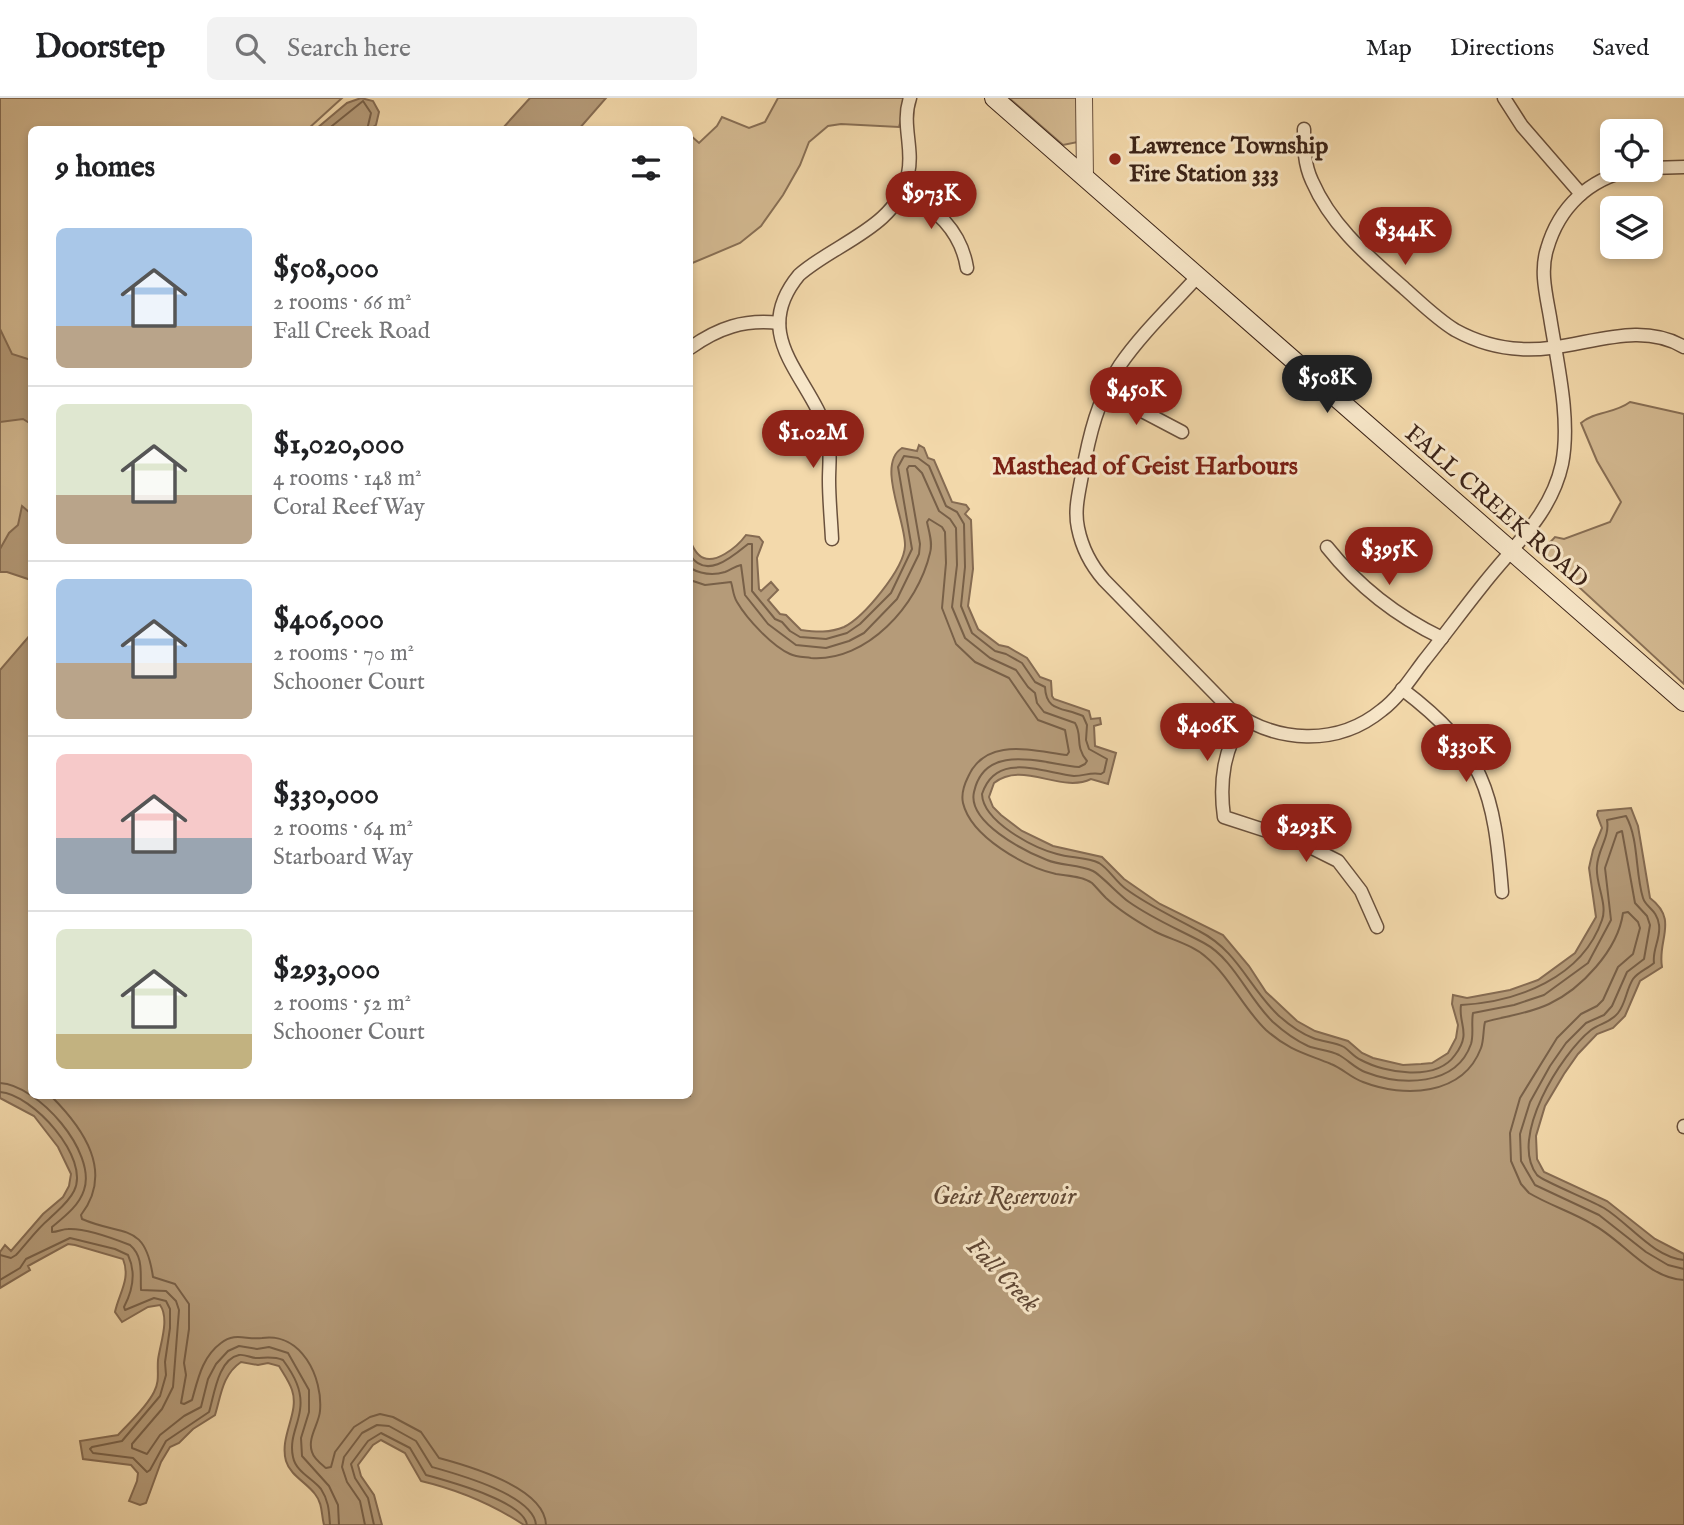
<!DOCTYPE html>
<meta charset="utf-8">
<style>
:root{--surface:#fff;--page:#f2f2f2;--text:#202124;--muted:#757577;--line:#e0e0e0;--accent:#8f2418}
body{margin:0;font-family:"IM FELL English",serif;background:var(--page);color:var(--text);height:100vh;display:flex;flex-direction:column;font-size:26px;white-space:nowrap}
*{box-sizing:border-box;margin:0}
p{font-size:23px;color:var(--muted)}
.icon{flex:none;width:38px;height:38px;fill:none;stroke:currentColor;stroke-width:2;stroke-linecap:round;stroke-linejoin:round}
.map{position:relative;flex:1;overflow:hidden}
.sheet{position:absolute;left:28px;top:28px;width:665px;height:973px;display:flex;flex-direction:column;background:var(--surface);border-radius:10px;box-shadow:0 4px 10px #0003}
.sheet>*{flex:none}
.controls{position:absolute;left:1600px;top:21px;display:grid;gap:14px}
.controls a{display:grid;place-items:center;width:63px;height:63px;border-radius:10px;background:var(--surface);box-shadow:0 4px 10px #0003;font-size:35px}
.price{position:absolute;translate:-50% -60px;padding:0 16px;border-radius:24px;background:var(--accent);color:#fff;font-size:23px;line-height:46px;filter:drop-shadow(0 2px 4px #0008)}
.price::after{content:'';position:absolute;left:50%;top:42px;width:21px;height:16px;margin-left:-10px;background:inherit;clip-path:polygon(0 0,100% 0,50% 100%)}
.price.current{background:#222;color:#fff}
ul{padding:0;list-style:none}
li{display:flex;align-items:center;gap:21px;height:175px;padding:0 28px}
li+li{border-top:2px solid var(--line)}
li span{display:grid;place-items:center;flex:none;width:196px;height:140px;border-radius:10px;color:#555}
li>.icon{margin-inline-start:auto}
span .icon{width:84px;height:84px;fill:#fffc;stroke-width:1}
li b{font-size:30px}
h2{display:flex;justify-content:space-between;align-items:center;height:84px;padding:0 28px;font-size:30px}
header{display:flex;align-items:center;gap:42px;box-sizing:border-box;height:98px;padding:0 35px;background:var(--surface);border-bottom:2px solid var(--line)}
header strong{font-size:33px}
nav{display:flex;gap:38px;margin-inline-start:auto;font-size:24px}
.search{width:490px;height:63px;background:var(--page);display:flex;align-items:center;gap:18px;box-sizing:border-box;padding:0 24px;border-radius:10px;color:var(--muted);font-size:26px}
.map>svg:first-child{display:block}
.green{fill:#d4ba92;stroke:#886f55;stroke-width:2}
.water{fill:#b59b79;stroke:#856b52;stroke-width:2}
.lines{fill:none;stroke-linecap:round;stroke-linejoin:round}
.shore{stroke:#786048;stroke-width:2}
.minor-casing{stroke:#6a513d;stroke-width:15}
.tertiary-casing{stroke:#6a513d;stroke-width:18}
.secondary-casing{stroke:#3c2418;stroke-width:20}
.minor{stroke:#f7e6c8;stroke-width:12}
.tertiary{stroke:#f7e6c8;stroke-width:16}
.secondary{stroke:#f7e6c8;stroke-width:18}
.poi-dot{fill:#8f2418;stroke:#f7e6c8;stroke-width:2.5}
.labels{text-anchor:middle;stroke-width:6;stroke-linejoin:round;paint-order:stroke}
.poi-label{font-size:24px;font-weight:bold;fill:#3c2418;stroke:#f7e6c8;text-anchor:start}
.street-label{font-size:24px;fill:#3c2418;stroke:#f7e6c8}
.neighbourhood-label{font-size:26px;font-weight:bold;fill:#7a1f14;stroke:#f7e6c8}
.water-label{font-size:26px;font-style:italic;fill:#604835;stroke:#f7e6c8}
</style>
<header>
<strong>Doorstep</strong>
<div class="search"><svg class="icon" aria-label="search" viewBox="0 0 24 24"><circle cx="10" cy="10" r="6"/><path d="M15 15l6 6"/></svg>Search here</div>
<nav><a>Map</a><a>Directions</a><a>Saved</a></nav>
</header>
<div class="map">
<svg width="1684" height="1427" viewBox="0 0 1684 1427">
<rect width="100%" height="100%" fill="#f3d9ab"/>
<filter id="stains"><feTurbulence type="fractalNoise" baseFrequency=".00286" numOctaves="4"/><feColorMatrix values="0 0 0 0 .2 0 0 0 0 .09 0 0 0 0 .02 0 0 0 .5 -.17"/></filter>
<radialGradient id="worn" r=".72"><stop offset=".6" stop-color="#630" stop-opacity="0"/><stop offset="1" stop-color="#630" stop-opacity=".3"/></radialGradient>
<g class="green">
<polygon points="0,0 342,0 308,31 32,32 31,413 0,454"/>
<polygon points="778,0 907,0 899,29 841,26 828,28 809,44 800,67 783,97 761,128 740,145 690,166 690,37 699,45 717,28 722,19 749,30 765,24"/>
<polygon points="1009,0 1080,0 1078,44 1063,47"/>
<path d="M 1630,304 L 1684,316 L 1684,586 L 1541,454 L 1555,439 L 1564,441 L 1610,424 L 1621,404 L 1597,363 L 1581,325 C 1595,313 1614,316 1630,304 Z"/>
</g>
<g class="water">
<polygon points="361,0 373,3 379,14 376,27 370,31 316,31 347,5"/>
<polygon points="530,0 606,0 579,31 502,31"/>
<polygon points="0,231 12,256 31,262 31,326 23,321 0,324"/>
<path d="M 919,347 L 924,350 L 928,360 L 934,362 L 952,404 L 966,407 L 969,411 L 965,416 L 971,422 L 973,471 L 968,508 L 978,531 L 999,547 L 1008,549 L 1027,560 L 1040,579 L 1051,583 L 1052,598 L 1054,601 L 1089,613 L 1091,621 L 1100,620 L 1101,626 L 1094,628 L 1095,648 L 1116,655 L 1108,686 L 1091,681 C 1061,696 1023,662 994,685 L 989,699 L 993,709 L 1001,717 L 1022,733 L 1053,748 L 1102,759 L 1124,781 L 1160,806 L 1223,837 L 1249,868 L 1266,894 L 1297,923 L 1315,933 L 1348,943 L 1362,955 L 1373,960 L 1403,967 L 1421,966 L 1432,965 L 1448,955 L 1456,940 L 1458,927 L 1452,906 L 1453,897 L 1467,900 L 1510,892 L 1538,882 L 1575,855 L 1596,819 L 1589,770 L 1593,752 L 1602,730 L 1597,717 L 1598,713 L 1631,710 L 1638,728 L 1650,800 C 1679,822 1657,842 1662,869 L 1640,883 L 1625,918 L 1613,930 L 1597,936 L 1578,956 L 1564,976 L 1545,1008 L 1536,1038 L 1537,1061 L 1544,1074 L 1607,1103 L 1655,1141 L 1684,1156 L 1684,1427 L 524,1427 C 492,1406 459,1392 421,1383 L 405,1355 L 381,1342 L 373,1347 L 358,1367 L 361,1378 L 374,1397 L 382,1427 L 324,1427 C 321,1416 323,1406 315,1396 C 307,1385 290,1377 286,1363 C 279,1338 300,1315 292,1292 C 289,1283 283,1275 279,1268 L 268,1265 L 258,1267 L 241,1264 C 222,1277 221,1298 215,1317 L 193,1331 L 179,1345 L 170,1349 L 161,1364 L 146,1405 L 140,1407 L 129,1403 L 137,1383 L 138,1375 L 131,1367 L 83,1361 L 80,1343 L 118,1337 C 130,1324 146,1310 154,1294 C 160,1283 157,1274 158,1262 C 160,1246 170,1221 160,1207 L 148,1209 L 122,1224 L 115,1214 C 119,1195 131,1181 123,1161 L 75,1147 L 68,1146 L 28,1168 L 30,1172 L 0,1190 L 0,1154 L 5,1147 L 11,1153 L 43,1116 L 63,1099 L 69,1088 L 71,1076 L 58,1049 L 34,1018 L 0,1000 L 0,572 L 31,536 L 32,998 L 690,998 L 690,443 C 692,447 695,454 699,457 C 713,470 738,448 746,437 L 759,439 L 763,444 L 757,460 L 759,491 L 761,493 L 771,484 L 778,492 L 768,502 L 780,516 L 786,517 L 801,532 C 816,534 830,535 844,529 C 864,519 904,471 905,448 C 906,423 876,366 902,350 L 917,353 Z"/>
<polygon points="22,408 29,414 31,409 31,482 7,474 0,474 0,451 9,435 18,427"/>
</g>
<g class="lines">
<g class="shore">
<polyline points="327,32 363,3 371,15 367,32"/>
<path d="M 690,457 C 706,482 732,459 748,446 L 752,446 L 752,493 L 775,521 L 782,524 L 790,533 L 800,539 L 826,541 L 847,535 L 860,526 L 891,495 L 912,451 L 898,369 L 904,358 L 918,360 L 929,368 L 946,408 L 957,414 L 964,426 L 965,469 L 961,508 L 972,535 L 995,553 L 1006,556 L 1022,565 L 1035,584 L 1045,589 C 1046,614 1063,609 1083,618 L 1087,627 L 1086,642 L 1089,651 L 1107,661 L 1104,674 L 1101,676 C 1089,674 1085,678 1074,678 C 1041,674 996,653 982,696 C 983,724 1034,750 1057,756 C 1070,760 1087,759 1099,765 C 1109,771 1116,784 1126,791 C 1149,808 1174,819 1199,833 C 1238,853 1248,888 1278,917 C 1288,926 1300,935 1313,940 C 1323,944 1335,944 1344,949 C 1350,953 1354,959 1361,962 C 1385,975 1436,984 1455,957 C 1472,935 1458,926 1461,907 C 1517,904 1582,880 1602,822 C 1608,806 1595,785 1597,768 C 1598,751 1610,739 1607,722 L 1626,718 C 1639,742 1635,774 1643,800 C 1646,810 1657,811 1659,827 C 1661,840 1652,852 1654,865 C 1647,871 1638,874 1633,881 C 1626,892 1626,905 1618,915 C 1610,925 1600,925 1591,932 C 1561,956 1508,1040 1537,1077 C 1542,1083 1593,1103 1604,1110 C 1630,1126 1653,1159 1684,1162"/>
<path d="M 690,470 C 701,476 712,478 725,474 C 731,472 735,468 741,467 L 745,497 L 768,526 L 796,547 L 826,550 L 849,543 L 864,535 L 897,501 L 919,456 L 920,446 L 907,371 L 909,368 L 915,368 L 922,375 L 939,413 L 950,421 L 956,430 L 957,467 L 952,509 L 965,540 L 990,560 L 1016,572 L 1028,589 L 1035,595 L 1037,605 L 1044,614 L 1075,625 C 1083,638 1074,647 1087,663 L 1085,666 L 1079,669 C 1044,666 985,643 974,694 C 967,724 1024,753 1047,762 C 1061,768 1079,766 1093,773 C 1101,777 1119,797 1129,804 C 1153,821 1178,831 1204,845 C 1234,861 1248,900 1273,924 C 1283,933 1295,942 1308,948 C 1318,952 1329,952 1339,957 C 1348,962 1355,970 1365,974 C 1401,988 1456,989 1471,946 C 1474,936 1471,925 1473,915 L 1514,907 L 1544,897 L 1588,865 L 1611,822 L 1605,770 L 1617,735 L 1622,733 L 1635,805 L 1647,818 L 1650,827 L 1644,861 L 1627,874 L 1612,908 L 1604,917 L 1586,925 L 1566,945 L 1550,968 L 1530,1004 L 1520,1036 L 1521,1063 L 1535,1087 L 1599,1117 L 1646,1154 L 1668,1167 L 1684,1171"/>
<path d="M 690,482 L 705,487 L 731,484 C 733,490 733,498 737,504 C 747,521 772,548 790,556 C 796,559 804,559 811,560 C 867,564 918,507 930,455 C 933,445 929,434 927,424 L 929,421 L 942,429 L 945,434 L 946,465 L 942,510 L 956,546 L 975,564 L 1009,580 L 1038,622 L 1065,632 L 1069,654 L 1067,657 C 1033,653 986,638 968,679 C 964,687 961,696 963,705 C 971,739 1025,769 1056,776 C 1067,778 1083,778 1092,785 C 1097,790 1101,795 1106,800 C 1120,813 1138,824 1154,833 C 1171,842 1192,846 1206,859 C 1230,879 1243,910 1266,932 C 1290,953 1304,955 1331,966 C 1342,970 1351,980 1363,984 C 1404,1000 1463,998 1481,950 C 1484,942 1483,932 1485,924 C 1506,918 1528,916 1549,906 C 1581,891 1618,852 1623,815 L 1628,814 L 1638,824 L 1640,830 L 1633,856 L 1618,869 L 1603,902 L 1597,908 L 1581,916 L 1557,940 L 1520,1000 L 1510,1035 L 1511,1063 L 1521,1086 L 1529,1095 C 1549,1107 1572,1114 1592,1126 C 1623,1142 1647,1180 1684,1182"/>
<path d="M 0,985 C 38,987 97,1054 84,1092 C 79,1108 64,1119 52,1129 L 52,1134 C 58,1134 62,1131 68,1131 C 85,1130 115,1141 130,1147 C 144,1159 140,1176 141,1192 L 166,1193 L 176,1203 L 179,1212 L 173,1289 L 162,1311 L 132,1346 L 132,1350 L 147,1356 L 160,1337 L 184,1318 L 201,1309 L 208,1281 L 216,1266 L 228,1253 L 239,1248 L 257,1251 L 269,1249 L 288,1255 L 309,1292 L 309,1314 L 301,1340 L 302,1358 L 329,1388 L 338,1407 L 339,1427"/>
<path d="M 0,994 C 32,996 91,1060 74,1093 C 68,1105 58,1112 49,1121 C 37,1131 27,1145 16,1157 L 11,1160 L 0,1157"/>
<path d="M 51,998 C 84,1031 114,1074 81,1117 L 82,1121 C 123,1139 145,1123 153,1179 L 175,1186 L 189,1206 L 189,1231 L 184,1265 L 186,1277 L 181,1305 L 184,1306 L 192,1302 C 198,1281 202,1259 221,1245 C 235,1234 246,1242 262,1240 C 301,1234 323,1279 320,1313 C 319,1326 307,1340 312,1354 C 314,1361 321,1366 326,1370 L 331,1369 L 335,1354 L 354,1329 L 370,1319 L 380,1316 L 393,1319 L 421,1334 L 439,1360 C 469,1368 545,1390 546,1427"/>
<path d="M 0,1182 L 20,1170 L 26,1161 L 70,1140 L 115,1151 L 128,1157 C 136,1174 133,1192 124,1209 L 125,1212 L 154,1200 L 166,1203 L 170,1211 L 170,1230 L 165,1264 L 166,1277 L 160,1298 L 122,1343 L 92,1349 L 90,1351 L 93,1355 L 133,1360 L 147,1374 L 150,1372 L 166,1343 L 209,1314 C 214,1298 218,1261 239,1257 C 245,1256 251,1260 256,1260 C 266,1260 273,1258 283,1262 C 294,1277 303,1293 300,1312 C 298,1328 289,1341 293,1359 C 296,1374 312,1380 321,1391 C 329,1403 329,1414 330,1427"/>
<path d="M 365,1427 L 360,1403 L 347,1384 L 342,1369 L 344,1359 L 362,1335 L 377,1327 L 389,1328 L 416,1343 L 432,1369 C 457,1376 534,1397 536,1427"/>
<path d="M 374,1427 L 368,1400 L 355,1380 L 351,1366 L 368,1343 L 381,1335 L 410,1350 L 426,1377 C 447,1383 524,1403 527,1427"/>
</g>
<defs>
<g id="minor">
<polyline points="1504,0 1522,28 1581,96"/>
<path d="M 1304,31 C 1304,49 1304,66 1312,83 C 1332,129 1369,159 1405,191 C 1421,205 1437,221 1455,232 C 1475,243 1498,250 1521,251 C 1575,255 1634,219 1684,249"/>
<polyline points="1650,70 1684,69"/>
<path d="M 903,92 C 935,110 961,132 967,170"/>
<path d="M 1198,178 C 1172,207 1142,235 1120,267 C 1098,300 1089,338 1082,377 C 1079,394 1074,412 1078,430 C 1082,450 1090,466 1104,482 L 1231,612 C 1276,645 1337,649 1382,612 C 1399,599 1411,580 1423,564 C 1443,539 1462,513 1482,488 C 1512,449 1551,417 1562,366 C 1571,321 1557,264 1550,219 C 1546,196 1540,173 1547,151 C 1559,109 1589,81 1631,72"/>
<path d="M 690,250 C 718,230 744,221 779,225"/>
<polyline points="1106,294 1182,334"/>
<path d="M 832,441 C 831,421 829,401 829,382 C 829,368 831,352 828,338 C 812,279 747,240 799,177 C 835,145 898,129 908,76 C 914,50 901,26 910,0"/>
<path d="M 1327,449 C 1358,488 1396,518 1442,540"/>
<path d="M 1402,591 C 1485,654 1494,694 1502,794"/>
<path d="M 1243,621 C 1224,652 1219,683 1224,719 L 1298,743 L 1338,763 L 1361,793 L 1377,829"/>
<polyline points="1684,1028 1684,1029"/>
</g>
<polyline id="tertiary" points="1084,0 1085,79"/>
<polyline id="secondary" points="994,0 1684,604"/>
</defs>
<use href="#minor" class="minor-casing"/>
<use href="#tertiary" class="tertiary-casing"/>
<use href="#secondary" class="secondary-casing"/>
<use href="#minor" class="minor"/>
<use href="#tertiary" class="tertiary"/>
<use href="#secondary" class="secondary"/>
</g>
<circle class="poi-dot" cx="1115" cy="61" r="7"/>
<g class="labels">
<g class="poi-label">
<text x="1129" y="55">Lawrence Township<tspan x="1129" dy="28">Fire Station 333</tspan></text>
</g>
<g class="street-label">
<text transform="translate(1497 408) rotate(41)" y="8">FALL CREEK ROAD</text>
</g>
<g class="neighbourhood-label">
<text x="1145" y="376">Masthead of Geist Harbours</text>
</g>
<g class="water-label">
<text x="1004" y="1106">Geist Reservoir</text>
<text transform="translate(1004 1176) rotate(46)" y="9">Fall Creek</text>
</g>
</g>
<rect width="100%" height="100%" filter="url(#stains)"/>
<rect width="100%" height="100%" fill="url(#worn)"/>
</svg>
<div class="controls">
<a><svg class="icon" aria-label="locate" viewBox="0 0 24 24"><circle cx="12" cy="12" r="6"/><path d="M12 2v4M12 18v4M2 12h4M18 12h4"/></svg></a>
<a><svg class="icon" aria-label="layers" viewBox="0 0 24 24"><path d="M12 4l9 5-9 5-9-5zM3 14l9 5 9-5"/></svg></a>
</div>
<b class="price" style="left:931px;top:133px">$973K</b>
<b class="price" style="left:1405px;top:169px">$344K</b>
<b class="price current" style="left:1327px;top:317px">$508K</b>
<b class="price" style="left:1136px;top:329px">$450K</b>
<b class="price" style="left:813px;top:372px">$1.02M</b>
<b class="price" style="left:1389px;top:489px">$395K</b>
<b class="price" style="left:1207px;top:665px">$406K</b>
<b class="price" style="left:1466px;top:686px">$330K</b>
<b class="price" style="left:1306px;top:766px">$293K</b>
<section class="sheet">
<h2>9 homes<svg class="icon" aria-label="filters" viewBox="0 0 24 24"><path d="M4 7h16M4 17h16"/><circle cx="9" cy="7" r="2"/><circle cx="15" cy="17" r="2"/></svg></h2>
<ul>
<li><span style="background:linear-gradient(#a9c7e8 70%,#b9a48a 0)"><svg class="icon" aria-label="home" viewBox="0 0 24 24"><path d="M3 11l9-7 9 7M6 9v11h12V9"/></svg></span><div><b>$508,000</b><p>2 rooms · 66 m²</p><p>Fall Creek Road</p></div></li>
<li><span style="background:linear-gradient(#dfe7d0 65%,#b9a48a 0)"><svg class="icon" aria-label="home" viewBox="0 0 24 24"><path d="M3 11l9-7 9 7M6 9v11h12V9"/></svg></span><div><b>$1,020,000</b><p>4 rooms · 148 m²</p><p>Coral Reef Way</p></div></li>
<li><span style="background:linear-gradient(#a9c7e8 60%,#b9a48a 0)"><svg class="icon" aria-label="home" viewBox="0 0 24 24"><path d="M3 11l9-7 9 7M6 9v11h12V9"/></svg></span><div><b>$406,000</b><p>2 rooms · 70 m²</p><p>Schooner Court</p></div></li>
<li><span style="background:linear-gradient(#f6c9c9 60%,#9aa5b1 0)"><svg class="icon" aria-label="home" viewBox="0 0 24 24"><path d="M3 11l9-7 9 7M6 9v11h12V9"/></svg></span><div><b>$330,000</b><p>2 rooms · 64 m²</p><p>Starboard Way</p></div></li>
<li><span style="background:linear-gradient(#dfe7d0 75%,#c2b280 0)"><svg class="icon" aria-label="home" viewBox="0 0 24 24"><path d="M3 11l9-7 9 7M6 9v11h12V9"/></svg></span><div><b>$293,000</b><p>2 rooms · 52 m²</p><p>Schooner Court</p></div></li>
</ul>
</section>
</div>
